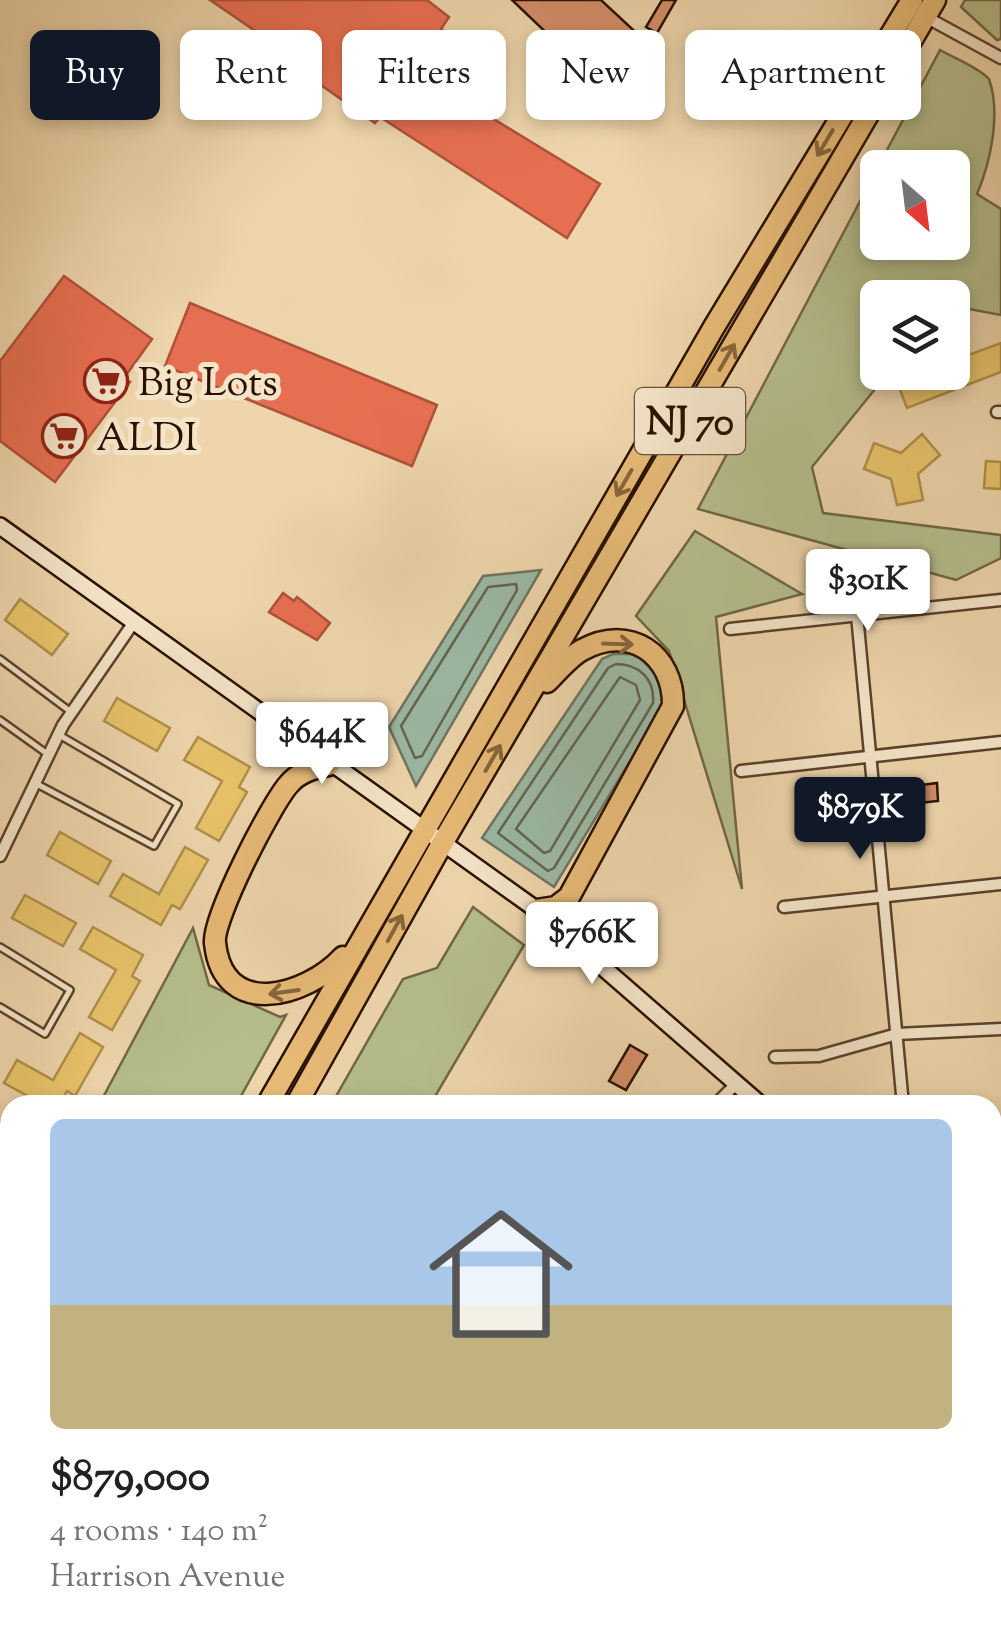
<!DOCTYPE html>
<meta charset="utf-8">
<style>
:root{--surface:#fff;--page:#f6f6f6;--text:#202124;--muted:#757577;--line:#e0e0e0;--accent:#111827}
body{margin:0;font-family:"Sorts Mill Goudy",serif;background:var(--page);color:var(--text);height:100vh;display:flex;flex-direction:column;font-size:38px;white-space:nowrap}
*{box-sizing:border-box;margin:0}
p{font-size:32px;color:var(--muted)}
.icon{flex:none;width:55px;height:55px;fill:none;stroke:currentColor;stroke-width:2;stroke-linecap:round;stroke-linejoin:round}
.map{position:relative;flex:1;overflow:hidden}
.panel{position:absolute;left:0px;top:1095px;width:1002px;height:552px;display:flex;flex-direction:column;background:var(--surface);border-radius:30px 30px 0 0;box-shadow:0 5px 15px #0003}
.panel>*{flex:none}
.top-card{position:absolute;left:30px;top:30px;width:942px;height:90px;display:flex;gap:20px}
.needle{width:65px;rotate:152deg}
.tools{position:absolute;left:860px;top:150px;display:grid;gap:20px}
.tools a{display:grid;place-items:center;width:110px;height:110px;border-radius:15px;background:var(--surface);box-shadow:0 5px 15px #0003;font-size:50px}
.price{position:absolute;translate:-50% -85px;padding:0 22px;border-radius:10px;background:#fff;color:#222;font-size:32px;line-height:65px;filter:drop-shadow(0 2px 5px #0008)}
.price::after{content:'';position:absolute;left:50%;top:60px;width:30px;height:22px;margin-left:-15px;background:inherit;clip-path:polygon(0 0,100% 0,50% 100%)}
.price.active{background:var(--accent);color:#fff}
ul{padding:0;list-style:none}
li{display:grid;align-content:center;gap:20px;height:530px;padding:0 50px}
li+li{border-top:2px solid var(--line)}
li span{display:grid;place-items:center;height:310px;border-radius:15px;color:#555}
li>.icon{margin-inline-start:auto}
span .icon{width:180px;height:180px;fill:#fffc;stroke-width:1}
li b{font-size:42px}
.pill{padding:0 35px;border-radius:15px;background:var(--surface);box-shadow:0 5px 15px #0003;font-size:35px;line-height:90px}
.pill.active{background:var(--accent);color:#fff}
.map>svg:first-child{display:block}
.green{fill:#b5be8c;stroke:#706746;stroke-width:2.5}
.water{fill:#9bb9a4;stroke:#6e7562;stroke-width:2.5}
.homes{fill:#e9c46a;stroke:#b08e4a;stroke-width:2.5}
.shops{fill:#e76f51;stroke:#ae5239;stroke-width:2.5}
.industry{fill:#8a817c;stroke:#6d5f57;stroke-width:2.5}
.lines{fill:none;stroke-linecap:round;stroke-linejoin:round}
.shore{stroke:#626452;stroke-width:2.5}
.building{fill:#d48f6a;stroke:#2a1000;stroke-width:2.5}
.lane-casing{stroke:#5b412b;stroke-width:10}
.street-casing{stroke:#5b412b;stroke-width:15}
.secondary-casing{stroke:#2a1000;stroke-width:20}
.highway-casing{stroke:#2a1000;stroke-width:25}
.lane{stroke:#f4e4c8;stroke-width:5}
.street{stroke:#f4e4c8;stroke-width:10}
.secondary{stroke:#f4e4c8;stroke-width:15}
.highway{stroke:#e7ba76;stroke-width:20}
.oneway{stroke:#88653b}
.labels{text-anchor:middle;stroke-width:10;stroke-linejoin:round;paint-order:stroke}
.shield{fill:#f4e4c8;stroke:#67503c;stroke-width:2.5}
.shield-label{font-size:38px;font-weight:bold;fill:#2a1000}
.poi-label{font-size:40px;fill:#2a1000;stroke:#f4e4c8;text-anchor:start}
</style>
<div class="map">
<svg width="1001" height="1647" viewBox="0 0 1001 1647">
<rect width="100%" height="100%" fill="#eed5ab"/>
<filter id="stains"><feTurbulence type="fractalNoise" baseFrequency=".002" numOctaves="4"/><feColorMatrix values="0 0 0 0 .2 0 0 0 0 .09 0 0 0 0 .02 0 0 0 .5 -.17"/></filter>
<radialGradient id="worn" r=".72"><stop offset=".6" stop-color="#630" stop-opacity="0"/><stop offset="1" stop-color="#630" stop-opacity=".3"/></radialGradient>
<g class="green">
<polygon points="965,0 1001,0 1001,39 997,40 961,7"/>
<path d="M 940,50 C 954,58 978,67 989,79 C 1001,113 991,161 977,194 L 1001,209 L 1001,315 L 953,306 L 952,298 L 878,298 L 878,372 L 888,373 L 812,467 L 823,513 L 1001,535 L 1001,558 L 956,580 L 698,509 L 877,169 L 878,242 L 952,242 L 952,168 L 878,167 Z"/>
<polygon points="695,531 802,594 716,617 742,889 669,651 636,616"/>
<polygon points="473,907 524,945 430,1105 331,1105 403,979 437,968"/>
<polygon points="193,928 209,985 280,1017 286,1015 236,1105 99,1105"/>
<polygon points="10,1272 10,1504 0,1522 0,1291"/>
<polygon points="29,1638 227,1638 223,1647 24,1647"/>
<polygon points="451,1638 662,1638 645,1647 456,1647"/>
</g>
<g class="water">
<polygon points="541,570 416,786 389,727 483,576"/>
<path d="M 613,654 L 636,654 C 654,671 665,681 663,706 L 554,887 L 482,838 L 602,659 Z"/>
</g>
<g class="homes">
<polygon points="1001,343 1001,372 907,408 897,382 923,372 952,372 952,361"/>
<polygon points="922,434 940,455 918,474 923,500 897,505 891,479 864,469 874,443 901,453"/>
<polygon points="986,461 1001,462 1001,489 984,488"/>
<polygon points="20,599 68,634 52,655 5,620"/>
<polygon points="117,698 170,728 157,751 104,721"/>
<polygon points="198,737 250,767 239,787 247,792 219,841 196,828 222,781 184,760"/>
<polygon points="60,832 111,861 98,884 47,855"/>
<polygon points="185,847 208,860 180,909 172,905 161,925 110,896 123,874 159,894"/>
<polygon points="25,895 76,923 63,946 12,918"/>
<polygon points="93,927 143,955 132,976 140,981 112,1030 89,1017 116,970 80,949"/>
<polygon points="80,1033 103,1047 75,1096 67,1091 59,1105 44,1105 4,1083 17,1060 53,1080"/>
<polygon points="0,1120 10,1125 10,1209 6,1216 0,1212 0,1173 10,1155 0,1150"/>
</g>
<g class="shops">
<polygon points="210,0 427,0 449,17 441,29 458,42 430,80 600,184 567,238 380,117 375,123 264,45 267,39"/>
<polygon points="64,276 152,339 124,378 130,382 55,482 0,441 0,361"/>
<polygon points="190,303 437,405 412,466 165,366"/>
<polygon points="283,593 294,601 297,597 330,623 317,640 269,612"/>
</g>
<polygon class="industry" points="241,1638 266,1647 238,1647"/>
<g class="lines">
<g class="shore">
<polygon points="516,584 517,590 422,756 415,758 401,726 488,587"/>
<path d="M 616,664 C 639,664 655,679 653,703 L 554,868 L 548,871 L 498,833 L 608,668 Z"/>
<polygon points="620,677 636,685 640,700 550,851 544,853 516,829"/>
</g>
</g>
<g class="building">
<polygon points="512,0 601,0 643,39 600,84"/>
<polygon points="662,0 676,0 657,33 646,27"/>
<polygon points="937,783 938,801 900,805 899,788"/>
<polygon points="841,793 843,810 805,814 803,797"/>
<polygon points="630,1045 647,1055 626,1090 609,1081"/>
</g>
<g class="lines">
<defs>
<g id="lane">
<polyline points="0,659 71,712"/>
<polyline points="0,720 46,753"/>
<polyline points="35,783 154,846 178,804 61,736"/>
<polyline points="0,947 70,990 45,1034 0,1007"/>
<polyline points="284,1647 288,1638"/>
<polyline points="355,1647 371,1638"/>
</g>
<g id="street">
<polyline points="926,17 1001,58"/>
<polyline points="997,412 1001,412"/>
<polyline points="857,615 903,1105"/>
<polyline points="730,629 1001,600"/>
<polyline points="741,771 1001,742"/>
<polyline points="0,856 63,725 134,622"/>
<polyline points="784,907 1001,884"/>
<polyline points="775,1057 819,1056 897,1034 1001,1029"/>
<polyline points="715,1105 736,1084"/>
<polyline points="992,1173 1001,1173"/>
<polyline points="992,1547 1001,1546"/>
<polyline points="321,1638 324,1647"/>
<polyline points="741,1638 742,1647"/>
<polyline points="951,1638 951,1647"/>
</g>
<g id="secondary">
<polyline points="0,526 537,910 761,1105"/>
<polyline points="992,1285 1001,1290"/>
</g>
<g id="highway">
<path d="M 329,765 C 314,768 299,772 289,784 C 271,804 212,919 215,943 C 223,1020 306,997 343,957"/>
<path d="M 537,910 L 556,907 L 569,897 L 673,706 C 674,655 630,623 582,650 C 569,657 558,671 547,682"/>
<polyline points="267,1105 714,327 912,0"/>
<polyline points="296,1105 443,842 935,0"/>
<polyline points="0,1577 10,1559"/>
<polyline points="0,1630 10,1612"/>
</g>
</defs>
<use href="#lane" class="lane-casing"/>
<use href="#street" class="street-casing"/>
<use href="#secondary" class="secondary-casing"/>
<use href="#highway" class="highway-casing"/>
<use href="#lane" class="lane"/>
<use href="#street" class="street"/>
<use href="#secondary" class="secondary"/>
<use href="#highway" class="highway"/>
</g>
<defs><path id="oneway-shaft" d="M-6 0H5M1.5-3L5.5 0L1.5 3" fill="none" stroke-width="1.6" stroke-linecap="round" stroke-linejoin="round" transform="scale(2.5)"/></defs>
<g class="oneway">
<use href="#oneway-shaft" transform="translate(825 143) rotate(121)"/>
<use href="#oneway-shaft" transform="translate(727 357) rotate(-60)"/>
<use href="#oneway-shaft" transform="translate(624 483) rotate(120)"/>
<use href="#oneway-shaft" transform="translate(618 644) rotate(2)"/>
<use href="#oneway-shaft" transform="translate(493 758) rotate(-60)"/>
<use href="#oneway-shaft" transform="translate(395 928) rotate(-61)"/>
<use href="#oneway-shaft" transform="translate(284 992) rotate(172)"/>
</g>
<defs>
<symbol id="supermarket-ring" viewBox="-11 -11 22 22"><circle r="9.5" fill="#f4e4c8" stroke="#8f2418" stroke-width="1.5"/><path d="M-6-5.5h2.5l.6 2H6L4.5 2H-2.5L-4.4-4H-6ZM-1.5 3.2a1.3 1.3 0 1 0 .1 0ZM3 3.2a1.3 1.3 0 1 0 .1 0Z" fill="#8f2418"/></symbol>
</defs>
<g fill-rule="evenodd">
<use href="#supermarket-ring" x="81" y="356" width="50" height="50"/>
<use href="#supermarket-ring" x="39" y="411" width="50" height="50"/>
</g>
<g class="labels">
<rect class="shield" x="635" y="388" width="110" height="66" rx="8"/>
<g class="shield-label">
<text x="690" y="434">NJ 70</text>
</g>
<g class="poi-label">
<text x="138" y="395">Big Lots</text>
<text x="96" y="450">ALDI</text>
</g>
</g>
<rect width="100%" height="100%" filter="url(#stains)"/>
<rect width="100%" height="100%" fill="url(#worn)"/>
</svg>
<div class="tools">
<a><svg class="needle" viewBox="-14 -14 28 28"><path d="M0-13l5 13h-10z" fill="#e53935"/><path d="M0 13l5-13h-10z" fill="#757577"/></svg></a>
<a><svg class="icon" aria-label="layers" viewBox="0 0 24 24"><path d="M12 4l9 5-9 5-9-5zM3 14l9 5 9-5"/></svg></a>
</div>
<b class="price" style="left:868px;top:634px">$301K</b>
<b class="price" style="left:322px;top:787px">$644K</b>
<b class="price active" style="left:860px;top:862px">$879K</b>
<b class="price" style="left:592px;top:987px">$766K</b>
<div class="top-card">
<a class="pill active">Buy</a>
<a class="pill">Rent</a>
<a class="pill">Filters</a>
<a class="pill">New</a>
<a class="pill">Apartment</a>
</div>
<section class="panel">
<ul>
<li><span style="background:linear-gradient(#a9c7e8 60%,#c2b280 0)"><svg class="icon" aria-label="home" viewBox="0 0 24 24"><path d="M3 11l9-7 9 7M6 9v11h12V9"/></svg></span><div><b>$879,000</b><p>4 rooms · 140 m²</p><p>Harrison Avenue</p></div></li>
</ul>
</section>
</div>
